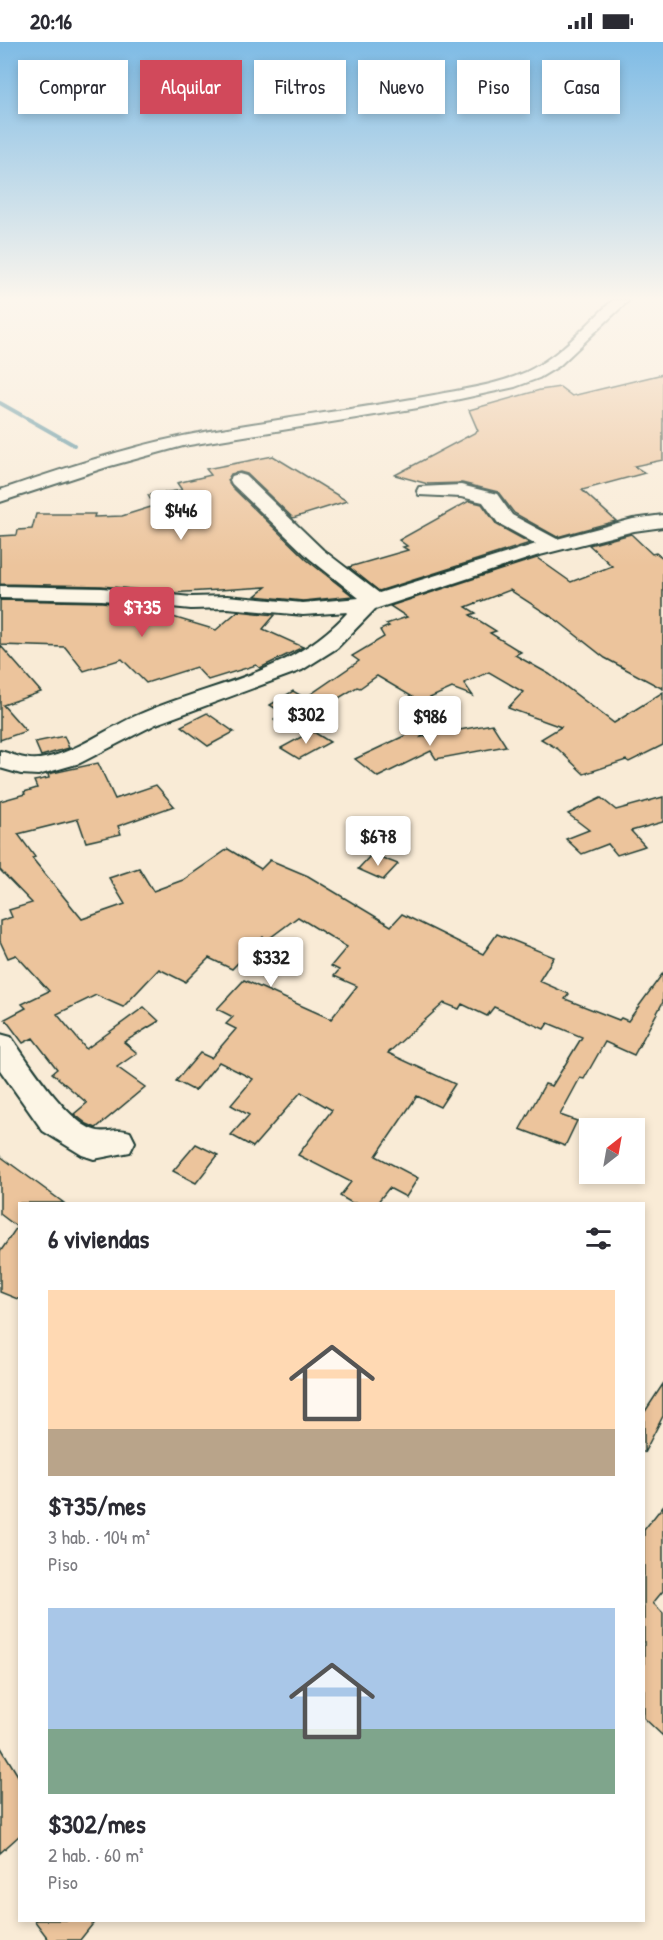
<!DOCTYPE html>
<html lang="es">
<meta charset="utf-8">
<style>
:root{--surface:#fff;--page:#f7f7f7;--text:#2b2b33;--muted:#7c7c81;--accent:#d1495b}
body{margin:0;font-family:"Patrick Hand",sans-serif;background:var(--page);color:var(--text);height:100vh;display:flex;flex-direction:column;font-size:22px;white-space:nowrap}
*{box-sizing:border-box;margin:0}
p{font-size:20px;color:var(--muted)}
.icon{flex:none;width:33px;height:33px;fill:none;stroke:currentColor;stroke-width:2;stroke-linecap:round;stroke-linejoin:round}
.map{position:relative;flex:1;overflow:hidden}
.panel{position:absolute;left:18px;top:1160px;width:627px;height:720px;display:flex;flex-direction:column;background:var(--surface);border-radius:0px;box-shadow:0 3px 9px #0003}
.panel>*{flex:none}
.top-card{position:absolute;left:18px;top:18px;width:627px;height:54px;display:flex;gap:12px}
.needle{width:39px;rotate:31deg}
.tools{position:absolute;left:579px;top:1076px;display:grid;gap:12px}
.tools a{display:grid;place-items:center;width:66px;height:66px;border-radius:0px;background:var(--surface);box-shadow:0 3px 9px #0003;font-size:30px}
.price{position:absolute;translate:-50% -51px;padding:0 14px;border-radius:6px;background:#fff;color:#222;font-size:20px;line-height:39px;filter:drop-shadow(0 2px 3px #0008)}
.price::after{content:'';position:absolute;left:50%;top:36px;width:18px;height:14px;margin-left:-9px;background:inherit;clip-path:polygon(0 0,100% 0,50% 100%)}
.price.active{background:var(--accent);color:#fff}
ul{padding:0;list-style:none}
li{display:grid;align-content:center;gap:12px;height:318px;padding:0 30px}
li span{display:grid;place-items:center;height:186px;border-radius:0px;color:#555}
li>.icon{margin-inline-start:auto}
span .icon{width:108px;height:108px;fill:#fffc;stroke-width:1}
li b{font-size:26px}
h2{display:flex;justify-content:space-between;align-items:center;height:72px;padding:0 30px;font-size:26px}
.chip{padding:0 21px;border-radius:0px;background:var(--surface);box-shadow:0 3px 9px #0003;font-size:21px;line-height:54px}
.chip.active{background:var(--accent);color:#fff}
.status{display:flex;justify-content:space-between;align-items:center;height:42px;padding:0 30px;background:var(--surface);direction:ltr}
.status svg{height:16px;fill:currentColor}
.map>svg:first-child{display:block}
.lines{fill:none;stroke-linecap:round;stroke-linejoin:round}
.stream{stroke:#598f9c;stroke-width:4}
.building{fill:#ecc49c;stroke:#1f3d34;stroke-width:1.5}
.street-casing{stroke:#1f3d34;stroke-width:4}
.street{fill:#fcf5e5;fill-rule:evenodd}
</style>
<div class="status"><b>20:16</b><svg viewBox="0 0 49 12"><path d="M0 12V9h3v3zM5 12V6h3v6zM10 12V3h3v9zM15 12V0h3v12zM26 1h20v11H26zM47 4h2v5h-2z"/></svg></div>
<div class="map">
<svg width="663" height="1898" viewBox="0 0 663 1898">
<rect width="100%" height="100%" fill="#f9ebd6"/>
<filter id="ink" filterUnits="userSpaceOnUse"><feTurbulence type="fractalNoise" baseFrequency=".0167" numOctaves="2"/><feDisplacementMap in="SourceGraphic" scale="12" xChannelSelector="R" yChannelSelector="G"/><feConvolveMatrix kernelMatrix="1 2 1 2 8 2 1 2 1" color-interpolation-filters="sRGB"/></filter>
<g filter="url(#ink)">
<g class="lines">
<polyline class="stream" points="0,361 74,403"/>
</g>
<g class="building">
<polygon points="663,332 663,418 634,424 645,431 582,448 616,479 557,495 514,471 498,450 462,441 428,442 395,433 478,389 469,368 540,348 560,345 572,354"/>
<polygon points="273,414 347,459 293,476 247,432 240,430 231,432 228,437 230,443 307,518 353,554 303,559 255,554 266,545 170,551 102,544 0,542 0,494 17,493 18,488 32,487 36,472 95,472 94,475 122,474 154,464 148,453 182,448 177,441 211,433 206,427"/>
<polygon points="469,459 482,462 497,483 530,501 379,549 349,525 408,508 403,505 407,504 399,498"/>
<polygon points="631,492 652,512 656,511 663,516 663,647 605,616 558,579 510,548 466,565 476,571 470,573 496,589 490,591 521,610 515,613 549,632 614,681 663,650 663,703 629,720 626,718 584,732 558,707 541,697 561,685 508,666 523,650 489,630 464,641 473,654 452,646 421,660 377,634 360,646 357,645 282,690 274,677 283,671 270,663 293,649 305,656 359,619 352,614 384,595 380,588 389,584 386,582 407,575 390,564 537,516 571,540 612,524 589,503"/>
<polygon points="0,558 102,560 136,564 216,588 238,569 275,573 263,587 303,605 260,626 256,623 208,638 196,625 146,641 122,617 84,629 65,605 0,603"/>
<polygon points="0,603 41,650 3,663 26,689 0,698"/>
<polygon points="207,671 234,690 208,704 181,684"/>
<polygon points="432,681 433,682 421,695 492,682 506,704 436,717 431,709 378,735 355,717"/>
<polygon points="312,689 330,700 299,717 281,706"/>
<polygon points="64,694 69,706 41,714 35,700"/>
<polygon points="98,721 115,757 156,743 174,764 118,784 121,792 86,800 78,777 18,792 35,815 32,816 82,877 125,862 109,836 139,826 153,849 183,838 228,807 261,827 270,818 308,834 391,884 402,872 483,912 497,892 554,915 539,939 569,952 565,957 619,978 621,976 628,979 663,931 663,960 634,1013 605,1000 584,1037 580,1036 560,1073 577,1079 565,1104 520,1087 545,1042 552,1044 582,995 548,981 544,987 494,965 487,974 462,962 459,967 444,961 388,1011 455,1042 440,1065 417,1054 376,1114 418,1136 406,1155 389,1146 377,1161 352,1161 340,1154 351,1140 298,1113 332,1068 301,1050 253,1105 231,1093 249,1073 231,1063 253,1037 219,1020 195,1049 176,1039 200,1011 211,1016 236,987 226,982 233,975 217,967 244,938 331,977 357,944 334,934 339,928 331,924 347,905 298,875 267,898 263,895 232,927 209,916 185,940 159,927 123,965 96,953 57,972 86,1007 144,965 159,979 124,1000 137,1011 117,1025 145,1045 96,1086 87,1082 74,1072 87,1061 52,1031 57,1027 33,996 23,1001 5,977 26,966 22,962 49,949 16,913 8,916 0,899 0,879 12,875 9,868 32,861 0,828 0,759 25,752 24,750 37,746 34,739 49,736 48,732"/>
<polygon points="663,755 663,780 631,789 645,804 642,805 617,813 608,802 582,812 566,797 589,788 568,772 601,756 616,768"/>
<polygon points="372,812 398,822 383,838 358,827"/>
<polygon points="196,1102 218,1113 196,1141 173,1129"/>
<polygon points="0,1114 64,1161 20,1161 20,1258 0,1250 0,1210 17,1185 0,1172"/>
<polygon points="663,1342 663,1374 644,1411 644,1371"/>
<polygon points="663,1464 663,1549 653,1561 663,1571 663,1694 644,1676 644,1488"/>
<polygon points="0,1704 20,1737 20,1793 0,1811"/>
<polygon points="34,1878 96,1878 80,1898 49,1898"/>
</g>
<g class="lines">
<defs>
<g id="street">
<path d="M 613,258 L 629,258 L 559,324 L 539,336 L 515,345 L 418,366 L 183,404 L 110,424 L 0,460 L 0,448 C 69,425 138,401 210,389 C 284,376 359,367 434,353 C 464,347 497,343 526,330 C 560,314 586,283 613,258 Z"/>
<path d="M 239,432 L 246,434 L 323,508 L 379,551 L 536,502 L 498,481 L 483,460 L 461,455 L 419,453 L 417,449 L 419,445 L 461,443 L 497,452 L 512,473 L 557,497 L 633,477 L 663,473 L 663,485 L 634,489 L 536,514 L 375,567 L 337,606 L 302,628 L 156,682 L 80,721 L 38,733 L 21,732 L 0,726 L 0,709 C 16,713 28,720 45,716 C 79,709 109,685 140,672 C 215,639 290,634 348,570 L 303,573 L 227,566 L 191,567 L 102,558 L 0,556 L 0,544 L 102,546 L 191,555 L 227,554 L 303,561 L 359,556 L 309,516 L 232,442 L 230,438 L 232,434 Z"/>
<path d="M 0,992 L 11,995 C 29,1020 68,1083 98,1089 C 110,1091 115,1085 130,1090 L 135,1100 L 130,1110 L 94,1117 L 82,1113 L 43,1089 L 0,1028 Z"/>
</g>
</defs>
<use href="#street" class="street-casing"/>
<use href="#street" class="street"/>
</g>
</g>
<linearGradient id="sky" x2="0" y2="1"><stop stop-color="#7ebbe5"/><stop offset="0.49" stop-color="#fcf6ed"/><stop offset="1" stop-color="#fcf6ed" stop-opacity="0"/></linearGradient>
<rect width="663" height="524" fill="url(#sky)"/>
</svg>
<div class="tools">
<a><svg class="needle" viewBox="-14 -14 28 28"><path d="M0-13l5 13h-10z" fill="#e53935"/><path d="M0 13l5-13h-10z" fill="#7c7c81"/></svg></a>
</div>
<b class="price" style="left:181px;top:499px">$446</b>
<b class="price active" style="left:142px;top:596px">$735</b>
<b class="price" style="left:306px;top:703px">$302</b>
<b class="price" style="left:430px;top:705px">$986</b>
<b class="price" style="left:378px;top:825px">$678</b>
<b class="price" style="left:271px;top:946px">$332</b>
<div class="top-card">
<a class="chip">Comprar</a>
<a class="chip active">Alquilar</a>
<a class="chip">Filtros</a>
<a class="chip">Nuevo</a>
<a class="chip">Piso</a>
<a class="chip">Casa</a>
</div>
<section class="panel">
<h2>6 viviendas<svg class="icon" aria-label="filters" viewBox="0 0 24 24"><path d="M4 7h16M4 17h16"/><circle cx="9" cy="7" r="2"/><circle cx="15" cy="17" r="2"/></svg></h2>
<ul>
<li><span style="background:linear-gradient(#ffd9b3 75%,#b9a48a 0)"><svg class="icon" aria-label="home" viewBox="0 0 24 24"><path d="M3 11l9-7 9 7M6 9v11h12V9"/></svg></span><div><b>$735/mes</b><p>3 hab. · 104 m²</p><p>Piso</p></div></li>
<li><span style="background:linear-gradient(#a9c7e8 65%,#7fa58c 0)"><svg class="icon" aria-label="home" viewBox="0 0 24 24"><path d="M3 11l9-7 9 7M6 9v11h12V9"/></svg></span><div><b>$302/mes</b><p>2 hab. · 60 m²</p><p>Piso</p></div></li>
</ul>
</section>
</div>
